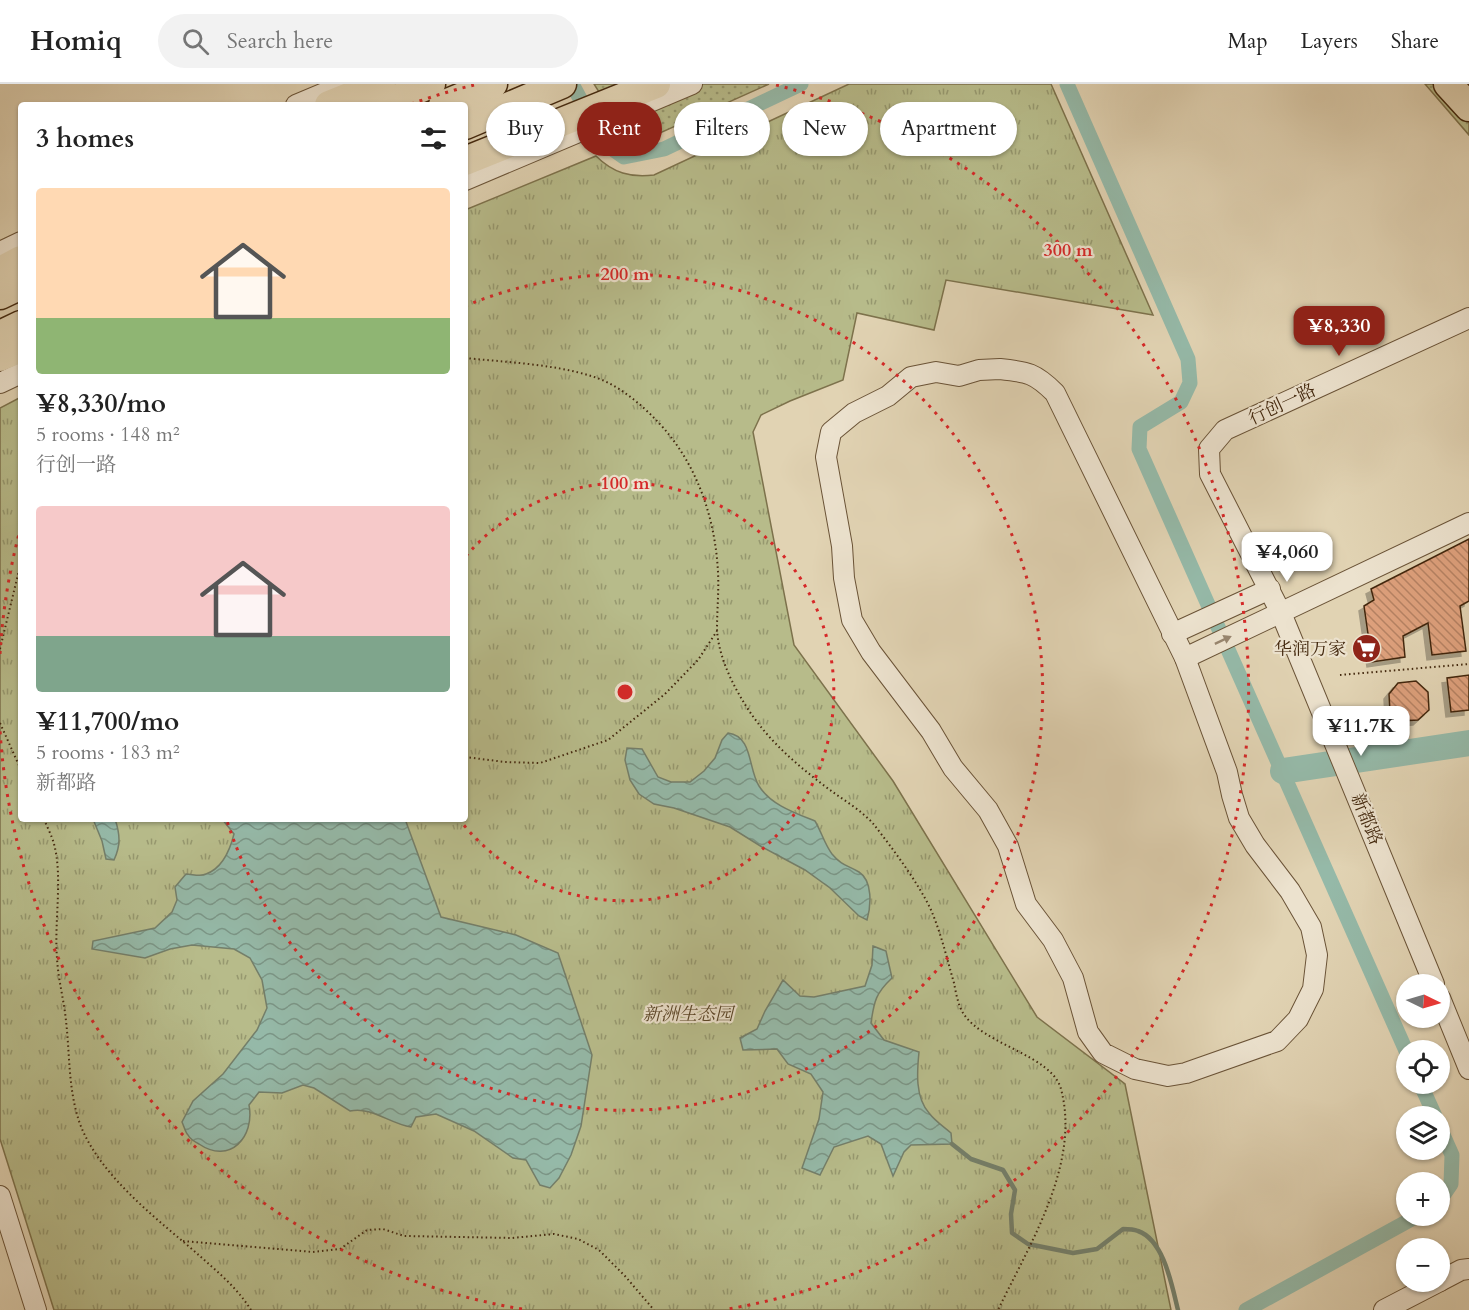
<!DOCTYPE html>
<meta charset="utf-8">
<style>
:root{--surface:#fff;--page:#f2f2f2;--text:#222;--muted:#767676;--line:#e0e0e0;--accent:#8f2418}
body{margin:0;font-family:Cardo,"Noto Serif SC",serif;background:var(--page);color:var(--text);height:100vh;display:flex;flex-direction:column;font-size:22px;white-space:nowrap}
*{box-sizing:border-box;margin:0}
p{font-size:20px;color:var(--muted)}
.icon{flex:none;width:33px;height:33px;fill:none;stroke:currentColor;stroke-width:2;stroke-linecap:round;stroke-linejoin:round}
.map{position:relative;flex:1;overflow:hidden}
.details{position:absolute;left:18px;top:18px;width:450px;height:720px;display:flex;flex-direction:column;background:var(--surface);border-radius:6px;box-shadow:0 2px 4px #0004}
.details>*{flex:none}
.banner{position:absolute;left:486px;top:18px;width:570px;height:54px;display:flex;gap:12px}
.needle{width:39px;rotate:95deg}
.fabs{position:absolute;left:1396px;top:890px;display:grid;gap:12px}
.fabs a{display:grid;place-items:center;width:54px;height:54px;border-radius:50%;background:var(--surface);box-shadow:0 2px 4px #0004;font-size:30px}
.price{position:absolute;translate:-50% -51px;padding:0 14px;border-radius:12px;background:#fff;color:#222;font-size:20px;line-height:39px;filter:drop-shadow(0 2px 3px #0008)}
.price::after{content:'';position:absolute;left:50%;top:36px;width:18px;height:14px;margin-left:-9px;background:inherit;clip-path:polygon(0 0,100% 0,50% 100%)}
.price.current{background:var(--accent);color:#fff}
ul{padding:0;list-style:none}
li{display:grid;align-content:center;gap:12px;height:318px;padding:0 18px}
li span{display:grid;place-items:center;height:186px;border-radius:6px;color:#555}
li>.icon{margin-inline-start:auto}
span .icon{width:108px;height:108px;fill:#fffc;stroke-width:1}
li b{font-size:26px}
h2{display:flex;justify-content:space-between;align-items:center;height:72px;padding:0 18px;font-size:26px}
.chip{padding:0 21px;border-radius:27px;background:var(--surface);box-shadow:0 2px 4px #0004;font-size:21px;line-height:54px}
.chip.current{background:var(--accent);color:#fff}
header{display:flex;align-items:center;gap:36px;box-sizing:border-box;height:84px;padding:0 30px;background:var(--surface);border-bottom:2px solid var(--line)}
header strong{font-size:28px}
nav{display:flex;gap:33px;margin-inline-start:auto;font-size:21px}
.search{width:420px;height:54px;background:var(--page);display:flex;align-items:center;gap:15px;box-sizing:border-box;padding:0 21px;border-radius:33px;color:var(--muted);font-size:22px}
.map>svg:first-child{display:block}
.grass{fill:url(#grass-dots);stroke:#7d724c;stroke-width:1.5}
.park{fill:url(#park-tufts);stroke:#7d724c;stroke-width:1.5}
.water{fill:url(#water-waves);stroke:#747f6a;stroke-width:1.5}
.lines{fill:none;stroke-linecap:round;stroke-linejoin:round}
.stream{stroke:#747f6a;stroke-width:4.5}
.canal{stroke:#95b9a8;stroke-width:15}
.river{stroke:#95b9a8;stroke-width:26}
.building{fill:url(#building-back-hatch);stroke:#43280e;stroke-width:1.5;filter:url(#shadow)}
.minor-casing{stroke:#6a5337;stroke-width:22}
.highway-casing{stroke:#43280e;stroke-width:31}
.path{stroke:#43280e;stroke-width:2;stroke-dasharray:1.5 3;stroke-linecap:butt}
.minor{stroke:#ece2ce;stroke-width:20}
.highway{stroke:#e1d3b3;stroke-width:28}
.oneway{fill:#98856e}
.ring{fill:none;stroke:#d62828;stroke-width:3;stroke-dasharray:3 6}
.labels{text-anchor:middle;stroke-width:4.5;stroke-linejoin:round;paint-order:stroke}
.street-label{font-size:18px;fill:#43280e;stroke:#ece2ce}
.poi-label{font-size:18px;fill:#43280e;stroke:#ece2ce;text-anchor:end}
.park-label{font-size:18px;font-style:italic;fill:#5a4527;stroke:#ece2ce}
.centre{fill:#d62828;stroke:#ece2ce;stroke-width:3}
.ring-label{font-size:18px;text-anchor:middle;font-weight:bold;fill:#d62828;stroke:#ece2ce;stroke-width:4.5;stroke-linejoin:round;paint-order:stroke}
</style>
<header>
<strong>Homiq</strong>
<div class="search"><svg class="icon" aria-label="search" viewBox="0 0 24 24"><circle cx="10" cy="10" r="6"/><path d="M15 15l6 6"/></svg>Search here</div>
<nav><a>Map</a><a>Layers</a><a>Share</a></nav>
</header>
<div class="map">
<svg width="1469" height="1226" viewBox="0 0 1469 1226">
<defs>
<pattern id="grass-dots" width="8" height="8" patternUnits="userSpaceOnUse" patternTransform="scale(1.5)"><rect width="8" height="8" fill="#b7bb8a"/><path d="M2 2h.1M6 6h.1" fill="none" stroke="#96986f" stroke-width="1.8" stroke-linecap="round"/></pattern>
<pattern id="park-tufts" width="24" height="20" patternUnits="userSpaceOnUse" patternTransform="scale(1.5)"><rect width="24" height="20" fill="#b7bb8a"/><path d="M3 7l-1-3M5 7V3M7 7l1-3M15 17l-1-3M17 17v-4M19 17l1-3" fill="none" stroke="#96986f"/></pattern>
<pattern id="water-waves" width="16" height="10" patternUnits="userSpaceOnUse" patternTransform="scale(1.5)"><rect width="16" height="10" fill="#95b9a8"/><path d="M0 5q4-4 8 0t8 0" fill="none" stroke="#7b9687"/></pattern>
<pattern id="building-back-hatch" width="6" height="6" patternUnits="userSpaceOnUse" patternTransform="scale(1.5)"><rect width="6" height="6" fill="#dda07b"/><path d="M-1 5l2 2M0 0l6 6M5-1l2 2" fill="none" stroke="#b58263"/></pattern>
<filter id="shadow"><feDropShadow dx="-5" dy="5" stdDeviation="0" flood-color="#0004"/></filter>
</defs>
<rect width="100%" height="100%" fill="#e1d3b3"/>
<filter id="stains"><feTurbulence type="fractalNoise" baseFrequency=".00333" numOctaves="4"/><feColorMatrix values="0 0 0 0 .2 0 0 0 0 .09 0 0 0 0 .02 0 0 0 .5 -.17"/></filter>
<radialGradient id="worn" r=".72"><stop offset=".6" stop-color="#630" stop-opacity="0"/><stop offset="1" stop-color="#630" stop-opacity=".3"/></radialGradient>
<g class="grass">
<polygon points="594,0 769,0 640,58 624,48"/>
<polygon points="1425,0 1469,0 1469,51"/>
</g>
<path class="park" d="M 849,0 L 1051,0 L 1153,231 L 946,196 L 934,246 L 857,229 L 843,296 L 790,317 L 761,331 L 753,348 L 794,561 L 893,697 L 1037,933 L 1125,1000 L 1171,1226 L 54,1226 L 0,1055 L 0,324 L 21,313 L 21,735 L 465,735 L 465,126 L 596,72 C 613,89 631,94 654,91 Z"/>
<g class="water">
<path d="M 728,649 C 753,652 748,685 759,702 C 771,721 795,729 815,737 C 821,747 825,761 832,770 C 842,782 847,781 859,788 C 873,797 871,822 867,836 L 859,832 L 830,804 L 805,786 L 762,763 L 730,743 L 674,724 L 654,720 L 639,710 L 630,696 L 625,676 L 627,664 L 642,665 L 658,693 L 671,698 L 690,698 L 704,687 L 715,674 L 722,656 Z"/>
<path d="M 93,735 L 115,735 C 120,750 121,761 114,776 L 106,775 L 102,757 Z"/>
<path d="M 222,735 L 405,735 L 441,833 L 516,851 L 558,869 L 592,971 L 581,1042 L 571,1071 L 559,1094 L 550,1104 L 540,1101 L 526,1076 L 513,1074 L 474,1047 L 436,1030 L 416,1033 L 411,1043 C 390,1040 371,1022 350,1027 L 314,1004 L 303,1001 L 282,1009 L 259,1008 L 249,1021 C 255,1053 230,1081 199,1060 C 195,1058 190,1055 188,1051 C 185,1048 184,1042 182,1038 L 193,1017 L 223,990 L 257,946 L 267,924 L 262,896 L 250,874 L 234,865 L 192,861 L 170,865 L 145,874 L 92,865 L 93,857 L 155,844 L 172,828 L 177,816 L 175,803 L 186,790 C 192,790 201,793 206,790 C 223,784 230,766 234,750 Z"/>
<path d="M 873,862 L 886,867 L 892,894 C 876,909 874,917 871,939 L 884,956 L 919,968 C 917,988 915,1013 929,1029 C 935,1037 944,1043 951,1049 L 952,1060 L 911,1061 L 904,1068 L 893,1092 L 881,1060 L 868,1052 L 834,1063 L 820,1091 L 802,1084 L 819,1035 L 823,1008 L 811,990 L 788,980 L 777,965 L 743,966 L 740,954 L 757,945 L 765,927 L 783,896 L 800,912 L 814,913 L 865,902 L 872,881 Z"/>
</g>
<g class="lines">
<path class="stream" d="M 952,1060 L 971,1075 L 1003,1086 L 1015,1106 L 1011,1130 L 1012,1149 L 1028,1160 L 1073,1169 L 1097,1165 L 1123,1145 C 1128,1145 1133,1145 1138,1147 C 1164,1156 1172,1202 1178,1226"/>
<g class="canal">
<polyline points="572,0 604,59 624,73 664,65 801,0"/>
<polyline points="1067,0 1188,275 1190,299 1181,318 1140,343 1139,365 1407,969"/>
<polyline points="1420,999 1435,1032"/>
<polyline points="1440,1044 1452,1071 1451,1100 1440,1116"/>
<polyline points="1246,1226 1419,1131"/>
</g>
<polyline class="river" points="1283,687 1469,659"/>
</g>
<g class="building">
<polygon points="1469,455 1469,517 1460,522 1466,567 1432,571 1428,539 1403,552 1405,573 1372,578 1364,522 1374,516 1371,505"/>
<polygon points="1469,591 1469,626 1451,628 1447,594"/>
<polygon points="1416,597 1428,608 1429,626 1418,636 1401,637 1390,628 1389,610 1398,599"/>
</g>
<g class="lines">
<defs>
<g id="minor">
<polyline points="296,21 341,2"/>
<polyline points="465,96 692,0"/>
<polyline points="0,168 21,158"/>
<path d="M 1000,285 C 1028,288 1035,289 1055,309 L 1185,574 L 1227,688 L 1232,711 L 1239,734 L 1255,761 L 1290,807 L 1311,843 L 1317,871 L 1313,905 L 1298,935 L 1277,957 L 1186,989 L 1168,992 L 1135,985 L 1103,969 L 1088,948 L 1073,894 L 1053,856 L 1026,820 L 1008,762 L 988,726 L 953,684 L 931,647 L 871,568 L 852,536 L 844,494 L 842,462 L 826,373 L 831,348 L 854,329 L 888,312 L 911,293 L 936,288 L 959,292 L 979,286 Z"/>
<polyline points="0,299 21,289"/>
<polyline points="1172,550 1270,505"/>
<polyline points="1185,574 1469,439"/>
<polyline points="1434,900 1281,529 1210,390 1209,365 1225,346 1469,234"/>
<polyline points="1440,914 1469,985"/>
<polyline points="0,1112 36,1226"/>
<polyline points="1440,1197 1461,1186 1469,1185"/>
<polyline points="1384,1226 1440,1197"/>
</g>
<g id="highway">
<polyline points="1448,0 1469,23"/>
<polyline points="329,21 381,0"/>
<polyline points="382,21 431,0"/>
<polyline points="443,21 493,0"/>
<polyline points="465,41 562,0"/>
<polyline points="465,77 656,0"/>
<polyline points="0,187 21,176"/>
<polyline points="0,211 21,201"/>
<polyline points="0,251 21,241"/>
<polyline points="0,273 21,264"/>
</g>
</defs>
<use href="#minor" class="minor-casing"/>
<use href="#highway" class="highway-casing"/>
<g class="path">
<path d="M 465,274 C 504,278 553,280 591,292 C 616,299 640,319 658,338 C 696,378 715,432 718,488 C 719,507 717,526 717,545 C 718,571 732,600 746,622 C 768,657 798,682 830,706 C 845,717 864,728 875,742 C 893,765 919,800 931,826 C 941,849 947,875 954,899 C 956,909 958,921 963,929 C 983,961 1052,971 1061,1005 C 1081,1080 1029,1161 998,1226"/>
<polyline points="0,565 21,478"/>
<polyline points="1340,591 1469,580"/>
<polyline points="0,639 21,686"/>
<polyline points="465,673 505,678 540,679 608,656 665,610 698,576 717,547"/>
<path d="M 44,735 C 47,743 52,752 54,760 C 63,793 54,839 57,874 C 58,895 64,916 66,937 C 70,971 68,1006 80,1040 C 100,1093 160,1137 201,1173 C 219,1189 238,1205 251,1226"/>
<polyline points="183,1157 313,1168 340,1165 367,1146 383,1145 404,1152 512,1154 554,1150 578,1155 599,1166 625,1192 654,1226"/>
</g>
<use href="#minor" class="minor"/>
<use href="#highway" class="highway"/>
</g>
<defs><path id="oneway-solid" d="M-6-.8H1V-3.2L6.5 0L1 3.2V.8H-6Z" transform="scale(1.5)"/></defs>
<use class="oneway" href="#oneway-solid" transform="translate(1223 556) rotate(-25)"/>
<g class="ring">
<path d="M466 472A209 209 0 1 1 459 735"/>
<path d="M465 222A418 418 0 1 1 227 737"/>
<path d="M522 1225A626 626 0 0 1 0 646M0 570A626 626 0 0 1 20 446M411 20A626 626 0 0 1 474 1M776 1A626 626 0 0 1 728 1225"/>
</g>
<defs>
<symbol id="supermarket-disc" viewBox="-11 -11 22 22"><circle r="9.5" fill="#8f2418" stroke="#ece2ce"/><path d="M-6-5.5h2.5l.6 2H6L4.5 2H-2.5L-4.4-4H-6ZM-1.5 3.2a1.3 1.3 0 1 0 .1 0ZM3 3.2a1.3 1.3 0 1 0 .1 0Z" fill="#fff"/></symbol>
</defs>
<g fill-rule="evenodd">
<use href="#supermarket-disc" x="1350" y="548" width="33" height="33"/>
</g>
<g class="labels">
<g class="street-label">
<text transform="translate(1282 320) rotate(-25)" y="6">行创一路</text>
<text transform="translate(1367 735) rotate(68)" y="6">新都路</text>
</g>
<g class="poi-label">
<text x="1346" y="571">华润万家</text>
</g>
<g class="park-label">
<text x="688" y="936">新洲生态园</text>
</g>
</g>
<circle cx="625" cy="608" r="9" class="centre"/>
<g class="ring-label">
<text x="1068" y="172">300 m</text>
<text x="625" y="196">200 m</text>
<text x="625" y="405">100 m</text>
</g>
<rect width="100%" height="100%" filter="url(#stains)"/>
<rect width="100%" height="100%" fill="url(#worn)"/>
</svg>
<div class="fabs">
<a><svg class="needle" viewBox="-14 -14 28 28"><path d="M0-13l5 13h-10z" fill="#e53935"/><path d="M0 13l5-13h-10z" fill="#767676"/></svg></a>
<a><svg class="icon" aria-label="locate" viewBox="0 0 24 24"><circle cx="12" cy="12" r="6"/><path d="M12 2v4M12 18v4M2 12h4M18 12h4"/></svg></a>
<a><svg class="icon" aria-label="layers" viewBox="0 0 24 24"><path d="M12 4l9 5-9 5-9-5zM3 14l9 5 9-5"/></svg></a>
<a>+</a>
<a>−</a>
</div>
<b class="price current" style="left:1339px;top:273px">¥8,330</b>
<b class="price" style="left:1287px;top:499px">¥4,060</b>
<b class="price" style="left:1361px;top:673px">¥11.7K</b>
<div class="banner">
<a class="chip">Buy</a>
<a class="chip current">Rent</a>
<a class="chip">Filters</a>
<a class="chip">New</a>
<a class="chip">Apartment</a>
</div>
<section class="details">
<h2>3 homes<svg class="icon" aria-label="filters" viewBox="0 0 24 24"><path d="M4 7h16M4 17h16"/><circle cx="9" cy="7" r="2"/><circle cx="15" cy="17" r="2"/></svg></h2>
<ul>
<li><span style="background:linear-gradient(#ffd9b3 70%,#8fb573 0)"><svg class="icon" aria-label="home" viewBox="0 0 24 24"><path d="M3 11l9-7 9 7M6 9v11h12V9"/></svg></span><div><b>¥8,330/mo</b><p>5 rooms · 148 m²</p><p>行创一路</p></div></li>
<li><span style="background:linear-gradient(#f6c9c9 70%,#7fa58c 0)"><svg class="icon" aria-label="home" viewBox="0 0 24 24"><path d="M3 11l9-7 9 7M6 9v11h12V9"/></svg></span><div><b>¥11,700/mo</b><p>5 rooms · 183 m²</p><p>新都路</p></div></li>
</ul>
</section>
</div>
